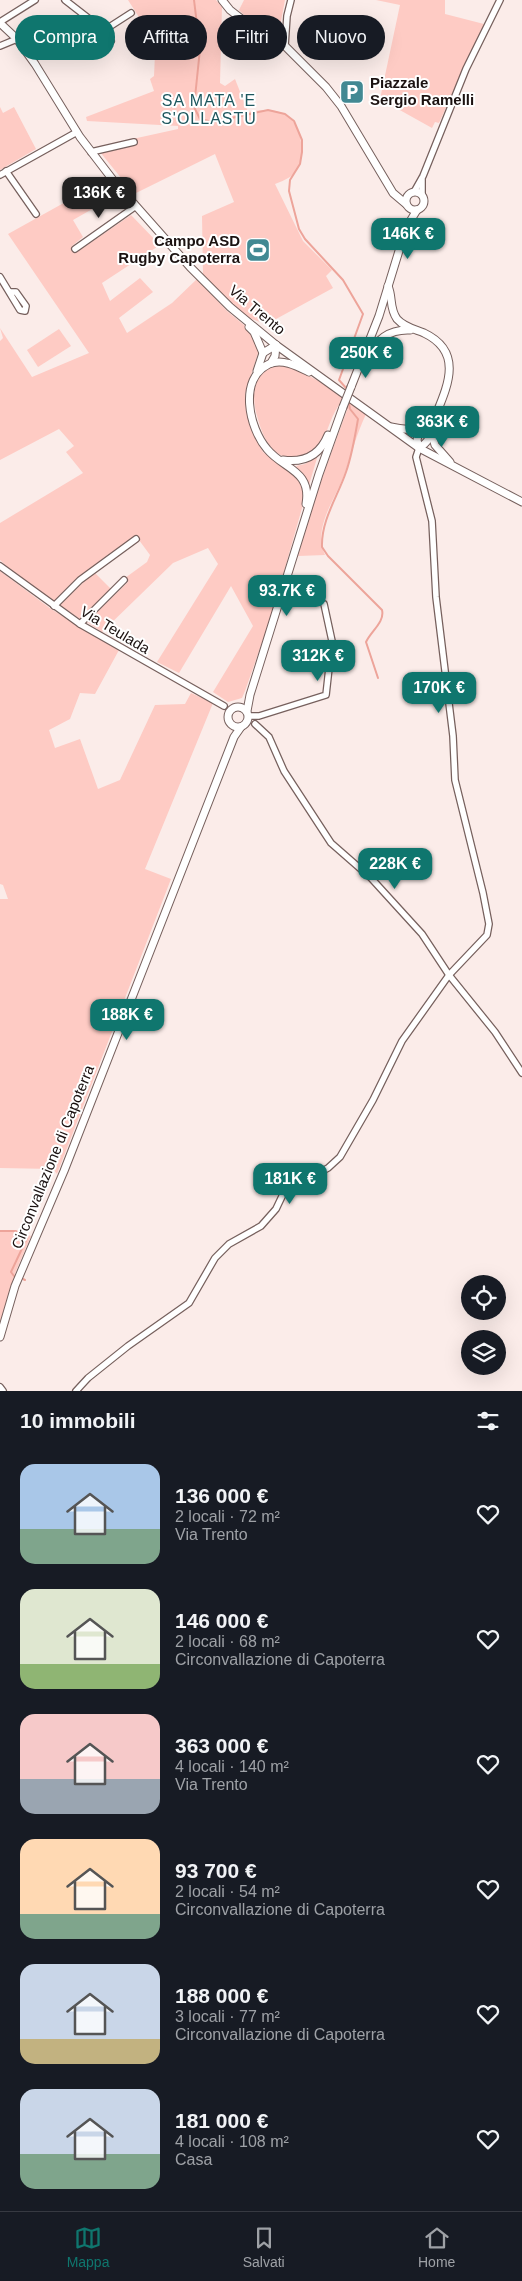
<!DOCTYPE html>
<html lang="it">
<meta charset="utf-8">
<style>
:root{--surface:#171b24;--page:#20242c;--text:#f1f3f6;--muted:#9ea1a6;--line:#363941;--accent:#0f766e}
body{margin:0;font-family:Helvetica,sans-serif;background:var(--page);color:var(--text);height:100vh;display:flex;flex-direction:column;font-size:19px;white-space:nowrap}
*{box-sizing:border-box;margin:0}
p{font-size:16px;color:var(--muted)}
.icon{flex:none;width:28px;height:28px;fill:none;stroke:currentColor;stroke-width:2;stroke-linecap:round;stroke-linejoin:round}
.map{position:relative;height:1391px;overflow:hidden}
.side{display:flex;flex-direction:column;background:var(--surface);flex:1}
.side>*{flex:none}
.guide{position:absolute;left:15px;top:15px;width:492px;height:45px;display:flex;gap:10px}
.controls{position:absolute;left:461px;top:1275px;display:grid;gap:10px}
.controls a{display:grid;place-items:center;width:45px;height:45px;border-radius:50%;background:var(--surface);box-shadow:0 5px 20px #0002;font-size:25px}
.price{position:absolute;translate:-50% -42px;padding:0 11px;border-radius:10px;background:var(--accent);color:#fff;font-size:16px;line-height:32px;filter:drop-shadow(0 1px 2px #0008)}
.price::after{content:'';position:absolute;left:50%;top:30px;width:15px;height:11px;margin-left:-8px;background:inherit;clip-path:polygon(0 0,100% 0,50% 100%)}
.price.current{background:#222;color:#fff}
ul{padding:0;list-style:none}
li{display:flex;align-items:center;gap:15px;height:125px;padding:0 20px}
li span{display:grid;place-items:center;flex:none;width:140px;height:100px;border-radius:15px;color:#555}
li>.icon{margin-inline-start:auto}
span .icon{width:60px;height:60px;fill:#fffc;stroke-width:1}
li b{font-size:21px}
h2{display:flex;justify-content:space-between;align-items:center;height:60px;padding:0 20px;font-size:21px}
.chip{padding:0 18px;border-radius:22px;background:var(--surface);box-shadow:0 5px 20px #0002;font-size:18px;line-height:45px}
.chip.current{background:var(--accent);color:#fff}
.tabs{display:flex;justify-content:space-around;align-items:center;height:70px;border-top:1px solid var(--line);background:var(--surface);font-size:14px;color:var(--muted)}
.tabs a{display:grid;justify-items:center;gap:2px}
.tabs .current{color:var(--accent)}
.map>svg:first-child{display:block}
.green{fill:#fecbc4}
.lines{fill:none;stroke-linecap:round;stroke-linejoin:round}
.stream{stroke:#eda49a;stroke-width:2}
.minor-casing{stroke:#76605d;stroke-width:8}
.tertiary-casing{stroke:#76605d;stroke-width:9}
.minor{stroke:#fff;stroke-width:5.5}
.tertiary{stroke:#fff;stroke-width:7}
.tertiary-bridge-casing{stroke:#76605d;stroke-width:9;stroke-linecap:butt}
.tertiary-bridge{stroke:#fff;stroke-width:7}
.labels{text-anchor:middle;stroke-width:4;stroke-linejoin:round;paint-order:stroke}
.poi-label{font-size:15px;font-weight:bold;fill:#1b1211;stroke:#fff;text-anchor:start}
.street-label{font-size:15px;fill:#1b1211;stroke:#fff}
.neighbourhood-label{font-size:16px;letter-spacing:1px;fill:#1d575e;stroke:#fff}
</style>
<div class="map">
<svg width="522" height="1391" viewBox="0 0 522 1391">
<rect width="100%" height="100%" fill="#fbece9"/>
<g class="green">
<path d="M 128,0 L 216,0 L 222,7 L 220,83 L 225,86 L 235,79 L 248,112 C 261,110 273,108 286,115 C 304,126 308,165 290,177 C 285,180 280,182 275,184 L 303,241 L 332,270 L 326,276 L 333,288 L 265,325 L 263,322 C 245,322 215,288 203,274 L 202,216 L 234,202 L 215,154 L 134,194 L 96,147 L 178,129 L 178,126 L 87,121 L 86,117 L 154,91 L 150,79 L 154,76 L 156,32 L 149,23 L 144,25 Z"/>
<polygon points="244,0 285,0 281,21 281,34 279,35 244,15 239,10"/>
<polygon points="376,0 445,0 445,14 484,24 439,123 435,122 432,128 380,99 400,5"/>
<polygon points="0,107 3,113 14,107 36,149 0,170"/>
<polygon points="105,180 117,191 117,195 73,220 83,237 72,246 77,252 131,215 160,245 102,283 110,301 140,278 153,292 119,318 127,333 172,303 197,279 227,311 250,330 259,350 245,394 255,434 263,452 298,477 303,489 304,501 272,614 245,691 242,698 228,702 213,692 253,626 231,586 179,673 157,662 218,564 208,548 173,563 102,632 87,622 128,582 125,578 147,562 150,555 136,536 84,574 55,602 18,577 0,560 0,523 83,473 66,452 74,446 59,429 0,460 0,341 3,338 0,328 32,377 89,353 8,234"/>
<polygon points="59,329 71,346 38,367 27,350"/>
<path d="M 279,364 C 312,373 339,394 366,414 C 356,436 352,452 345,473 C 336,498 312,528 325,555 L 298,556 L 311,508 L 347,410 L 339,405 C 329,419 327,438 316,450 C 311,455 305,456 299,457 C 272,462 263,437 257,416 C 251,394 252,370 279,364 Z"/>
<polygon points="316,457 317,458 309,485 296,466 305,464"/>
<polygon points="0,571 51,609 119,650 95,694 80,693 70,719 49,730 55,748 80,739 98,789 120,780 155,705 185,704 191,693 213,703 145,869 171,879 57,1174 53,1169 0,1168 0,899 8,899 3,885 0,884"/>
<polygon points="94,572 111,589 80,619 60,605"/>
<polygon points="0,1231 16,1231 31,1236 16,1271 0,1322"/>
</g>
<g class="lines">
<g class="stream">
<polyline points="194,0 200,49 194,107 200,119 213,122 268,110 285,114 294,121 302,140 302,152 300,164 290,180 289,191 299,229 305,239 343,280 363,314 339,380 346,388"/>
<path d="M 349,404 L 350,409 L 358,419 C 355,437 352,455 346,472 C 338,496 321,520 322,547 L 328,556 L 382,610 C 385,622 371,631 366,642 L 378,678"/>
<polyline points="0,1231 16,1231 27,1238 11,1272 14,1276"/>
<polyline points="23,1279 25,1280"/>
</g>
<defs>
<g id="minor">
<polyline points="65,0 101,28 111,41 90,55 85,45 104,32"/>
<polyline points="0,22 35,0"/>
<polyline points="103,31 131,13"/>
<polyline points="0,46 17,39"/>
<polyline points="285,46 287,16 291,0"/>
<polyline points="91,152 134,142"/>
<polyline points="6,171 36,214"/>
<polyline points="0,175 77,132"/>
<polyline points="414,192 423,176 466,69 500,0"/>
<polyline points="422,195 422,180"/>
<polyline points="75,249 136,206"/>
<polyline points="0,277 20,310 25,311 26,306 16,292 11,292"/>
<polyline points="0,566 80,624 224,706"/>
<polyline points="54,606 80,580 136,539"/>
<polyline points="80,624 124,580"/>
<polyline points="249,716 259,716 326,695 332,641 324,604"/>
<polyline points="255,724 269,737 284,771 331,843 371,878 422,934 449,975 495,1032 522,1073"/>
<polyline points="0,1387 3,1391"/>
<polyline points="76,1391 88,1378 128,1346 189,1303 215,1258 229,1244 261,1226 276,1209 285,1190 328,1168 340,1157 373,1100 402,1041 449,975 487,935 489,924 483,893 455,780 453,736 436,597 432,521 416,457 419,448"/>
</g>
<g id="tertiary">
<polyline points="222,0 230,10 252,27 285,46 326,87 341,106 393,193 406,204"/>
<polyline points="0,23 17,39 35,64 80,137 113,180 190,267 230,307 276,345 419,448 522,502"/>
<circle cx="415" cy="201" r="9"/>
<path d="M 388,286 C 393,297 389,308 397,319 C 404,327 414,329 424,333 C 462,351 449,383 437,412 C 431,428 434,439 419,448"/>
<polyline points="249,327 254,332 263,353"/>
<path d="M 366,358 C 377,340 388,329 410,330"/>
<polyline points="271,363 275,356 276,345"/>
<polyline points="257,371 263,353 276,345"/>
<polyline points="351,387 379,316 406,228 417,210"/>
<path d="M 391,427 C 412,432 419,429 435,416"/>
<polyline points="432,435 435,445 450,462"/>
<polyline points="419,448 417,440 420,428"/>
<path d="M 283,460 C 305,463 320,455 328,435"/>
<path d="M 306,504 C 312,470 283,469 267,449 C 249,428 238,379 269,364 C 282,358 297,366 309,372"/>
<circle cx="238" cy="717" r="10"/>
<polyline points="247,711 250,695 319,474 343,407"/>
<polyline points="0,1337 15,1286 64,1171 234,737 241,727"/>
</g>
</defs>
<use href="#minor" class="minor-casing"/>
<use href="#tertiary" class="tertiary-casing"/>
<use href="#minor" class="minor"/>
<use href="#tertiary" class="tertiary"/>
<defs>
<polyline id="tertiary-bridge" points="343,407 351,387"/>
</defs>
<use href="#tertiary-bridge" class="tertiary-bridge-casing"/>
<use href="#tertiary-bridge" class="tertiary-bridge"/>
</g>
<defs>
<symbol id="parking-square" viewBox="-11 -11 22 22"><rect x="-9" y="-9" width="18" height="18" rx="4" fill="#428993" stroke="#fff"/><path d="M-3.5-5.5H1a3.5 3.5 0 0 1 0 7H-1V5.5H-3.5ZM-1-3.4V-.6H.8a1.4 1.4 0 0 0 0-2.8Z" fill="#fff"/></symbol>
<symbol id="stadium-square" viewBox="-11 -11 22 22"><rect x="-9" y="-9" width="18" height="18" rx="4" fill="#428993" stroke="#fff"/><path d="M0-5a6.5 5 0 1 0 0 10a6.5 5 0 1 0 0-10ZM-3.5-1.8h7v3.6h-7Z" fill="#fff"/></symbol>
</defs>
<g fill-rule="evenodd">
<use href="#parking-square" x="338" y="78" width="28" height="28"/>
<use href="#stadium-square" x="244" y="236" width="28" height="28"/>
</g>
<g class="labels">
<g class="poi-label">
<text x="370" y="88">Piazzale<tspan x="370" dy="17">Sergio Ramelli</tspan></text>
<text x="240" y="246" text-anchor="end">Campo ASD<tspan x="240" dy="17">Rugby Capoterra</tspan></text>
</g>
<g class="street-label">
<text transform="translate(257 310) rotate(40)" y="5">Via Trento</text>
<text transform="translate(115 630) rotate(31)" y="5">Via Teulada</text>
<text transform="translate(53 1157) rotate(-68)" y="5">Circonvallazione di Capoterra</text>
</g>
<g class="neighbourhood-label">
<text x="209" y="106">SA MATA 'E<tspan x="209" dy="18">S'OLLASTU</tspan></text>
</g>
</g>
</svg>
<div class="controls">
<a><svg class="icon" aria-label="locate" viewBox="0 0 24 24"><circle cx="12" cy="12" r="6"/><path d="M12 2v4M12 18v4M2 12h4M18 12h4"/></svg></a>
<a><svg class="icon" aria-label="layers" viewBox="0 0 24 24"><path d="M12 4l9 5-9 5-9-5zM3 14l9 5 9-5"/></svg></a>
</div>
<b class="price current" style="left:99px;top:219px">136K €</b>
<b class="price" style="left:408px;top:260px">146K €</b>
<b class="price" style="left:366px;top:379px">250K €</b>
<b class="price" style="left:442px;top:448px">363K €</b>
<b class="price" style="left:287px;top:617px">93.7K €</b>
<b class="price" style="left:318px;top:682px">312K €</b>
<b class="price" style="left:439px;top:714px">170K €</b>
<b class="price" style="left:395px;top:890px">228K €</b>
<b class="price" style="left:127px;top:1041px">188K €</b>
<b class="price" style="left:290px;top:1205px">181K €</b>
<div class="guide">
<a class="chip current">Compra</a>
<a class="chip">Affitta</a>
<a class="chip">Filtri</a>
<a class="chip">Nuovo</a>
</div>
</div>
<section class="side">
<h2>10 immobili<svg class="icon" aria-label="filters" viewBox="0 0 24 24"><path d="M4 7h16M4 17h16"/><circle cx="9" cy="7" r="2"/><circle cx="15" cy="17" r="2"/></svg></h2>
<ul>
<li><span style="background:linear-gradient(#a9c7e8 65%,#7fa58c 0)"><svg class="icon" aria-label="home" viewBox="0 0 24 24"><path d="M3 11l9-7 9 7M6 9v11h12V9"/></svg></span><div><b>136 000 €</b><p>2 locali · 72 m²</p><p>Via Trento</p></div><svg class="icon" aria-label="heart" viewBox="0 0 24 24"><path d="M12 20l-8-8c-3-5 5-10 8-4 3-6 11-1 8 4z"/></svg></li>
<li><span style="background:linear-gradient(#dfe7d0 75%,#8fb573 0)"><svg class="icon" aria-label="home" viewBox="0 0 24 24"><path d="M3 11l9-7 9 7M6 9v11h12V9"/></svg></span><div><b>146 000 €</b><p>2 locali · 68 m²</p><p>Circonvallazione di Capoterra</p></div><svg class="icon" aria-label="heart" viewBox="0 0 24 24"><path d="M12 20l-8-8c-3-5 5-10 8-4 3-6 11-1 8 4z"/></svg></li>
<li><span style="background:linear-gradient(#f6c9c9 65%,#9aa5b1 0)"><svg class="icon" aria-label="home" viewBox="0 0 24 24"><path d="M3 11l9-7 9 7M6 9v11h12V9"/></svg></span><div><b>363 000 €</b><p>4 locali · 140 m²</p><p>Via Trento</p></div><svg class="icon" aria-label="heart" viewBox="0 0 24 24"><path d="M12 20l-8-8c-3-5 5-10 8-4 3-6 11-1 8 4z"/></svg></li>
<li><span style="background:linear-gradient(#ffd9b3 75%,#7fa58c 0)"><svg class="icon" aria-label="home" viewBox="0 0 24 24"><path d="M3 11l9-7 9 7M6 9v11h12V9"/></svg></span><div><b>93 700 €</b><p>2 locali · 54 m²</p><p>Circonvallazione di Capoterra</p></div><svg class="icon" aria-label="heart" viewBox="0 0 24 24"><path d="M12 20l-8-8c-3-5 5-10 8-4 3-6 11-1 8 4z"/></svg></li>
<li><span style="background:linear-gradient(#c9d6e8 75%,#c2b280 0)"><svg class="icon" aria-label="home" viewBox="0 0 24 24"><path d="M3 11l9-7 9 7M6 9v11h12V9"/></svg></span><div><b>188 000 €</b><p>3 locali · 77 m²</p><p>Circonvallazione di Capoterra</p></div><svg class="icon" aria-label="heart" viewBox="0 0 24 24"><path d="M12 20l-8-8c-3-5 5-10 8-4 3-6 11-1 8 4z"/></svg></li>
<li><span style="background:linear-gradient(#c9d6e8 65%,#7fa58c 0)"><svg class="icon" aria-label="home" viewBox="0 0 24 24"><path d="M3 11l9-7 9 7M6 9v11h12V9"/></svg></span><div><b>181 000 €</b><p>4 locali · 108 m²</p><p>Casa</p></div><svg class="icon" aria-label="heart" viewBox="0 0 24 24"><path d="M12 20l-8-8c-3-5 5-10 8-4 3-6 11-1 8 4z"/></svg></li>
</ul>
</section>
<nav class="tabs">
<a class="current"><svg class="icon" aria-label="map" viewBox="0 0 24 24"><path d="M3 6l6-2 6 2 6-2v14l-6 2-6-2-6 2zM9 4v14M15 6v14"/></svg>Mappa</a>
<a><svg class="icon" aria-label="saved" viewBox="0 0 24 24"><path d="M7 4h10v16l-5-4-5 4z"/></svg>Salvati</a>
<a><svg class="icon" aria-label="home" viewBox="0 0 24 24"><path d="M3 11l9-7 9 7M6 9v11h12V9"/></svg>Home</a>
</nav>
